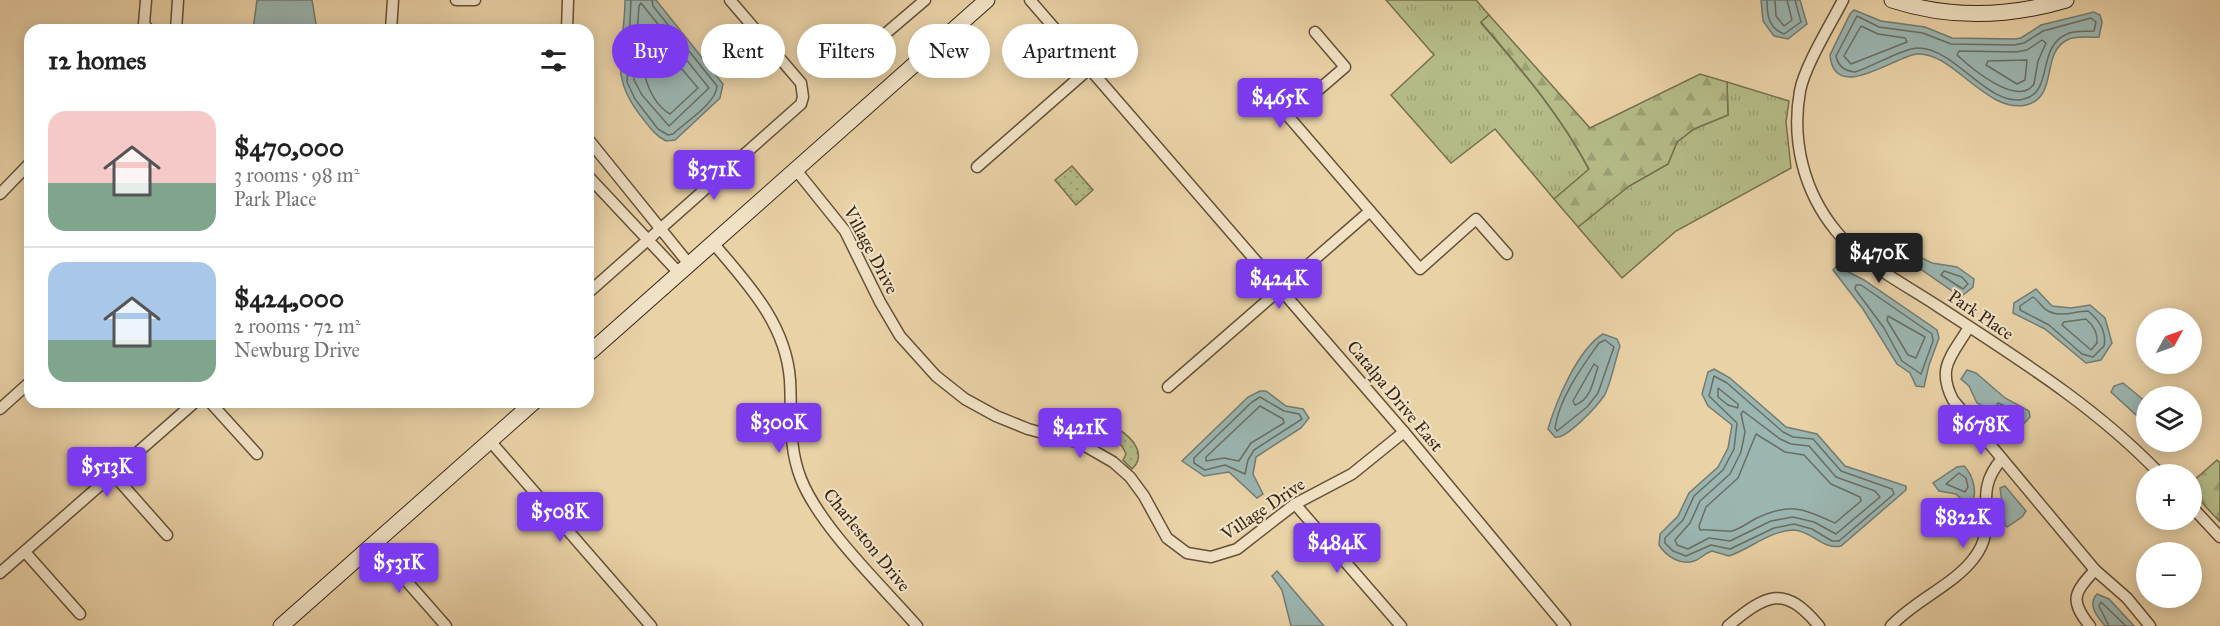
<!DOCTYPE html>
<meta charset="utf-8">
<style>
:root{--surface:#fff;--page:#f2f2f2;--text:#222;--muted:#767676;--line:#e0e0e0;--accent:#7c3aed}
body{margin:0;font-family:"IM FELL Great Primer",serif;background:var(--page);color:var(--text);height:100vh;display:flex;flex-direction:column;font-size:22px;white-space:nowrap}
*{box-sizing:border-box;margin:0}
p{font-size:20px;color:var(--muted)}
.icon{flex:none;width:33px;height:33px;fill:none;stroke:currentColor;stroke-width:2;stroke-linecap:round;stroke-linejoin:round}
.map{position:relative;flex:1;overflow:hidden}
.sheet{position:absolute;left:24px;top:24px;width:570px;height:384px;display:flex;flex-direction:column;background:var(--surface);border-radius:18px;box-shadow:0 3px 15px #0003}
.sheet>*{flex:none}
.guide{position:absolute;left:612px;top:24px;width:570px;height:54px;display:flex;gap:12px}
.needle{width:39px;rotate:50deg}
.controls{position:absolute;left:2136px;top:308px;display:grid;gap:12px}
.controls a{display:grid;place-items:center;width:66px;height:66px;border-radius:50%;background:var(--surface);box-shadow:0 3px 15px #0003;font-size:30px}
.price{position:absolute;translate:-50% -51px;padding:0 14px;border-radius:6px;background:var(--accent);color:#fff;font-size:20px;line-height:39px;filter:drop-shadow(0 2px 3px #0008)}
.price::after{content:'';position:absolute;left:50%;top:36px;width:18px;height:14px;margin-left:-9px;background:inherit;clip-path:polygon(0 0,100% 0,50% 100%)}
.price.current{background:#222;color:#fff}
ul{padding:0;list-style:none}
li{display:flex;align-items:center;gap:18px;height:150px;padding:0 24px}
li+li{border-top:2px solid var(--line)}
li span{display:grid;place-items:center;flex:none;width:168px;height:120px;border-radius:18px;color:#555}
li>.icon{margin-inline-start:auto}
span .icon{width:72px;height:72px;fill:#fffc;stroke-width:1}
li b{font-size:26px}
h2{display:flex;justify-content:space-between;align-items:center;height:72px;padding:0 24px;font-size:26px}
.tag{padding:0 21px;border-radius:27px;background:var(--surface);box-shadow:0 3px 15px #0003;font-size:21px;line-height:54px}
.tag.current{background:var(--accent);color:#fff}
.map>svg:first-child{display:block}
.grass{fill:url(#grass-tufts);stroke:#76714e;stroke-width:1.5}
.forest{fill:url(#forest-firs);stroke:#76714e;stroke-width:1.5}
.park{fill:url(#park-dots);stroke:#76714e;stroke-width:1.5}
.water{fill:#9bb5b1;stroke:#737c72;stroke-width:1.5}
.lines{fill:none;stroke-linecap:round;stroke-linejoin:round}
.shore{stroke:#696e62;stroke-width:1.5}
.street-casing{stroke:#645138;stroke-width:13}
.secondary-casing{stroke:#372613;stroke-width:17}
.street{stroke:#f1e2c6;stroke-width:10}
.secondary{stroke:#f1e2c6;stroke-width:15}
.labels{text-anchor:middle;stroke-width:4.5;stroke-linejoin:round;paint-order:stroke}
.street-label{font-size:18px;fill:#372613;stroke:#f1e2c6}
</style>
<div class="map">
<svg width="2220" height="626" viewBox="0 0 2220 626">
<defs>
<pattern id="grass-tufts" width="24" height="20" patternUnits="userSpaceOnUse" patternTransform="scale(1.5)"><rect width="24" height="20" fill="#b5bc88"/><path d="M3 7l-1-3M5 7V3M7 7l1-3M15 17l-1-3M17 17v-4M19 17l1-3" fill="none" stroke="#9ca174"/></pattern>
<pattern id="forest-firs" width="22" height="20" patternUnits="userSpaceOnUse" patternTransform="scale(1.5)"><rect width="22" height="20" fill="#b5bc88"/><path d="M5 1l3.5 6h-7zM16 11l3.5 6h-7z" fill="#9ca174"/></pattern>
<pattern id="park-dots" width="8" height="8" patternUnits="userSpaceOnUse" patternTransform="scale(1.5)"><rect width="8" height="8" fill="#b5bc88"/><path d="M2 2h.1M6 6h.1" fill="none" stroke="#9ca174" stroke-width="1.8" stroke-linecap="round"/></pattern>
</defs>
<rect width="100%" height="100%" fill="#ead2a7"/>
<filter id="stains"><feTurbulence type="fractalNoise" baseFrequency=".00333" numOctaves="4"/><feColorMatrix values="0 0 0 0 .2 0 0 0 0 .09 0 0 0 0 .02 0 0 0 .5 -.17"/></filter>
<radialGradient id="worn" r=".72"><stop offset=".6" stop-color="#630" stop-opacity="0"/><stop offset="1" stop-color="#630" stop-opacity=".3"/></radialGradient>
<g class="grass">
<path d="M 1386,0 L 1476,0 L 1489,15 L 1481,23 C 1521,70 1560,114 1589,170 L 1554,199 L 1495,129 L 1451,163 L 1391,95 L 1434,55 Z"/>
<polygon points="1727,82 1789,101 1786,122 1791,168 1676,231 1622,278 1578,227 1629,186 1668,164 1677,142 1694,129 1728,115"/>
</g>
<g class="forest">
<path d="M 1489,15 L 1590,128 L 1700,74 L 1727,82 L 1728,115 L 1694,129 L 1677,142 L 1668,164 L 1629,186 L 1578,227 L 1554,199 L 1589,169 C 1560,114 1521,69 1481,22 Z"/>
<polygon points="2217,460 2220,463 2220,522 2192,492 2192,482"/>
</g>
<g class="park">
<polygon points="1072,166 1093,190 1076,205 1055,180"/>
<path d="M 1118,429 C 1133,438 1147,455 1132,469 L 1123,460 L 1126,454 L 1122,446 L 1113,439 L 1113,431 Z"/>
</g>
<g class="water">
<polygon points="257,0 312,0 317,30 253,30"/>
<path d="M 625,0 L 656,0 L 723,84 L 720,98 L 675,140 L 666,141 C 654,135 648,125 640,115 C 607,73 625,48 625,0 Z"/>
<polygon points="1761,0 1800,0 1807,24 1788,39 1774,36 1763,21"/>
<path d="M 1854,10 L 1881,21 L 1925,27 L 1952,38 L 2014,39 L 2021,38 L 2041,25 L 2094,12 L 2100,15 L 2102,22 L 2099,37 C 2088,38 2077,35 2067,40 C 2040,54 2059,97 2026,105 C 1987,114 1952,51 1917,54 C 1895,56 1834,104 1830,55 L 1850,14 Z"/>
<polygon points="1914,254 1932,263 1957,267 1974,279 1973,287 1963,295 1955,293 1912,263 1911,259"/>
<polygon points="1837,266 1864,280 1937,330 1939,338 1929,365 1924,387 1916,386 1910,373 1897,364 1863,309 1833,270"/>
<polygon points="2036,289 2052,306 2071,308 2090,305 2105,318 2112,343 2101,360 2086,363 2045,329 2013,313 2014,303"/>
<path d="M 1603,334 L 1617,339 L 1620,346 C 1615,360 1611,384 1604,396 C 1597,406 1566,440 1555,437 L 1548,429 C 1556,402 1577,350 1603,334 Z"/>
<path d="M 1714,369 L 1730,378 L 1786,427 L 1817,434 L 1845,466 L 1906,486 L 1906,490 L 1841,546 C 1823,550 1812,531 1794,530 C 1771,530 1750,549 1729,556 L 1712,551 C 1705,553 1701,559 1694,561 C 1681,566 1666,556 1659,545 L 1660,534 L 1678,516 L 1689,493 L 1718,467 L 1728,448 L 1732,425 L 1708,406 L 1702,394 L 1708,372 Z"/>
<polygon points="1967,370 1976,373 2005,398 2029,411 2030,417 2009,439 2000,430 1993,412 1977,403 1969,386 1961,379"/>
<polygon points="2123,383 2146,402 2146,424 2111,392 2114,386"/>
<polygon points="1260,391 1266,391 1286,406 1303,409 1309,418 1301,428 1256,457 1253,474 1263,494 1257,498 1229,472 1204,476 1182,461 1248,397"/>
<path d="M 1964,466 C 1973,474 1980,498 1968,506 L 1956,494 L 1939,491 L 1933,483 L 1957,467 Z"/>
<polygon points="2005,486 2026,511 2022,517 2007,527 2005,525 2000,488"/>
<polygon points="1277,571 1324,626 1291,626 1282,590 1272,576"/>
<path d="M 2097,594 L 2109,599 L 2134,626 L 2105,626 C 2097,616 2087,605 2097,594 Z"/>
</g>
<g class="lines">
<g class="shore">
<path d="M 631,0 L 627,82 L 635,99 L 658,129 L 668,135 L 673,134 C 685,122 716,104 717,86 L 653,6 L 652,0"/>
<path d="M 1767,0 C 1767,14 1768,28 1784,34 L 1801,22 L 1795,0"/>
<polyline points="1775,0 1776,16 1784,26 1792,20 1787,0"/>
<polygon points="641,3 709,88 669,126 642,95 634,80 639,6"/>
<path d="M 1857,16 L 1879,27 L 1923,33 L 1951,44 L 2014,45 L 2024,43 L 2043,31 L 2091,18 L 2096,22 L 2094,31 C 2085,32 2075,30 2067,34 C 2036,47 2054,92 2024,99 C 1989,108 1956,49 1919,48 C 1903,48 1872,67 1855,72 C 1845,71 1838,66 1836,56 Z"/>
<polygon points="1861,26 1878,34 1905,38 1907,42 1851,64 1844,56"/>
<path d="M 648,29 L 698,88 L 670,114 C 645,100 635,52 648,29 Z"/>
<path d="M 2042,40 L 2046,43 L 2038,61 L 2034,84 C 2018,108 1971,68 1957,55 L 1959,51 L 2016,52 L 2027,50 Z"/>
<polygon points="2027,60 2025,80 2017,84 1986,65 1988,61"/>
<polygon points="1944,271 1962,277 1968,284 1963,289 1941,275"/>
<polygon points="1856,285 1861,285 1932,334 1933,341 1921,374 1902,361 1884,328 1855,289"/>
<path d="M 2033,297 C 2039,301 2042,308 2048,311 C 2062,318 2075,311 2088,311 C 2099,320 2107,331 2104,346 L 2093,357 L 2082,354 L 2049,325 L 2020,310 L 2020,306 Z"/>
<polygon points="1888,316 1925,337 1916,358 1908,355 1887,320"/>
<path d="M 2086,319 C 2093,325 2098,333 2097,343 L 2091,350 L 2062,325 L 2064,322 Z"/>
<path d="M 1605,340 L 1614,347 L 1598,393 L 1587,407 L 1557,431 L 1555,428 C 1559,398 1582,367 1599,343 Z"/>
<path d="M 1594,364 L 1598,367 C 1593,381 1591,400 1575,405 L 1573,401 Z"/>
<polygon points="1714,376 1727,383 1783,432 1793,437 1813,439 1841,471 1892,489 1894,494 1839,541 1832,541 1812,529 1794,524 1774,528 1730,549 1711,545 1686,556 1673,551 1665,543 1665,538 1683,520 1694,496 1723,470 1734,449 1737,423 1709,396"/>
<polygon points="1718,388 1738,404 1738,408 1728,405 1718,397"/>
<polygon points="1260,397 1284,411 1299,414 1302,419 1254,450 1248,460 1245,474 1225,465 1205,470 1194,463 1194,458 1252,402"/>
<polygon points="1998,403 2022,413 2010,429 2005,427 1996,406"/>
<polygon points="1260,406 1283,419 1284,423 1251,443 1239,461 1224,458 1206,461 1206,457"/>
<polygon points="1743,411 1780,439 1791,444 1809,446 1836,477 1875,491 1880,497 1836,534 1814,522 1793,517 1771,521 1730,541 1709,538 1688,549 1677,545 1675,540 1690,523 1700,501 1730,474 1741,452 1745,432 1741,414"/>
<path d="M 1756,434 L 1785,452 L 1804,455 L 1831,484 L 1860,497 L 1861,501 L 1835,523 C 1803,509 1791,502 1757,518 C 1749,522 1740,529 1732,531 C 1727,532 1708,529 1700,530 L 1699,526 L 1706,507 L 1738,478 Z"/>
<polygon points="1959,473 1966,478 1968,487 1965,492 1946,484"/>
<polyline points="2109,626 2099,606 2101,602 2126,626"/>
</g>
<defs>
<g id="street">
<polyline points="146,0 144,24 149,30"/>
<polyline points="456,0 475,0"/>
<polyline points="1030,0 1404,432 1565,626"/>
<path d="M 1843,0 C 1831,24 1805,65 1800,91 C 1791,141 1804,192 1836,231 C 1862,264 1905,284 1939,307 C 2017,358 2095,406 2160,474"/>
<polyline points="176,30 178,0"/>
<polyline points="391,30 393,0"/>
<polyline points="567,30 568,0"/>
<polyline points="1315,32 1345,67 1288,116 1420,269 1476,219 1507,254"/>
<polyline points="840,63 858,57 925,0"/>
<polyline points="588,139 689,264"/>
<polyline points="977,167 1090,68"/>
<polyline points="796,170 845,231 880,302 900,336 936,376 965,399 996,416 1028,429 1080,443 1113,462 1130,477 1144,496 1167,538 1187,553 1211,557 1237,549 1295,504 1352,474 1404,432"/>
<polyline points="588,176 679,273"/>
<polyline points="0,194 30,163"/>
<path d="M 713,243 C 748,284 786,324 790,380 C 792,415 788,446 801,479 C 820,527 882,586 917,626"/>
<polyline points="588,293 801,104 803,97 801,83 730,0"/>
<path d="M 1969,327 C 1952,356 1936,367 1953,400 L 2095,570 L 2127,598 L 2150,626"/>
<polyline points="1168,387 1370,211"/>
<polyline points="210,402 257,454"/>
<polyline points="0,409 30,382"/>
<polyline points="490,441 651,626"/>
<polyline points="113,474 167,535"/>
<polyline points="1295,504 1401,626"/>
<polyline points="2192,507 2220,537"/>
<polyline points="374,544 446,626"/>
<polyline points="25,552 80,614"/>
<polyline points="0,573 195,402"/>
<path d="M 1728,626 C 1767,594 1784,584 1819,626"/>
<path d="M 1891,626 C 1915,600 1954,585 1974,558 C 2002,522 1969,495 2002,459"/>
<path d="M 2090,626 C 2069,600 2074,593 2095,570"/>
</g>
<g id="secondary">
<path d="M 1892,0 C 1950,19 2009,17 2066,0"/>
<polyline points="588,354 987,0"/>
<polyline points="281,626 534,402"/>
</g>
</defs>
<use href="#street" class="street-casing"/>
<use href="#secondary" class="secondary-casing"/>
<use href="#street" class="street"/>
<use href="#secondary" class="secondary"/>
</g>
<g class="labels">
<g class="street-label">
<text transform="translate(871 250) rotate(62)" y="6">Village Drive</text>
<text transform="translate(1981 315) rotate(34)" y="6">Park Place</text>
<text transform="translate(1395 396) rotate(50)" y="6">Catalpa Drive East</text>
<text transform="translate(1263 509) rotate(-34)" y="6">Village Drive</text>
<text transform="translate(867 540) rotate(51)" y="6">Charleston Drive</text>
</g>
</g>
<rect width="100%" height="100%" filter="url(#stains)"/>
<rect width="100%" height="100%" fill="url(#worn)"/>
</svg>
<div class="controls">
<a><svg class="needle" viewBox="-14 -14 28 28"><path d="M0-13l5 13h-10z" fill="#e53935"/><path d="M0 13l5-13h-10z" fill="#767676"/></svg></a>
<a><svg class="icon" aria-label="layers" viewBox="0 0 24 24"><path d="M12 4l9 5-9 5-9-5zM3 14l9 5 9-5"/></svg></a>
<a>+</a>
<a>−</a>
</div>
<b class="price" style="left:1280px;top:129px">$465K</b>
<b class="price" style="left:714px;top:201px">$371K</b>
<b class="price current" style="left:1879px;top:284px">$470K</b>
<b class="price" style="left:1279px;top:310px">$424K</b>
<b class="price" style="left:779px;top:454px">$300K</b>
<b class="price" style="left:1981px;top:456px">$678K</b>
<b class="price" style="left:1080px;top:459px">$421K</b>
<b class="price" style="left:107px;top:498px">$513K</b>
<b class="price" style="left:560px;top:543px">$508K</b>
<b class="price" style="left:1963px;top:549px">$822K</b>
<b class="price" style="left:1337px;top:574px">$484K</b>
<b class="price" style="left:399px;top:594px">$531K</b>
<div class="guide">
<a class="tag current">Buy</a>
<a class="tag">Rent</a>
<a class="tag">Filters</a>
<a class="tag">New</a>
<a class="tag">Apartment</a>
</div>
<section class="sheet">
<h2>12 homes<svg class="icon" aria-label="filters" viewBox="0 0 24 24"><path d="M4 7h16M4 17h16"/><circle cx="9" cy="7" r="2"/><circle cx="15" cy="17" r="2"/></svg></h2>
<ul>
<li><span style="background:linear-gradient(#f6c9c9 60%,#7fa58c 0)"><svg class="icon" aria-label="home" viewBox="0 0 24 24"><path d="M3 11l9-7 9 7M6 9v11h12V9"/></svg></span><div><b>$470,000</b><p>3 rooms · 98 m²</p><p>Park Place</p></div></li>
<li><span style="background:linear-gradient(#a9c7e8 65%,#7fa58c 0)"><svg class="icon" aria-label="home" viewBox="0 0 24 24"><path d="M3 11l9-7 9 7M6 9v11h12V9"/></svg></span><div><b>$424,000</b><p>2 rooms · 72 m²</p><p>Newburg Drive</p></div></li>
</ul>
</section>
</div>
